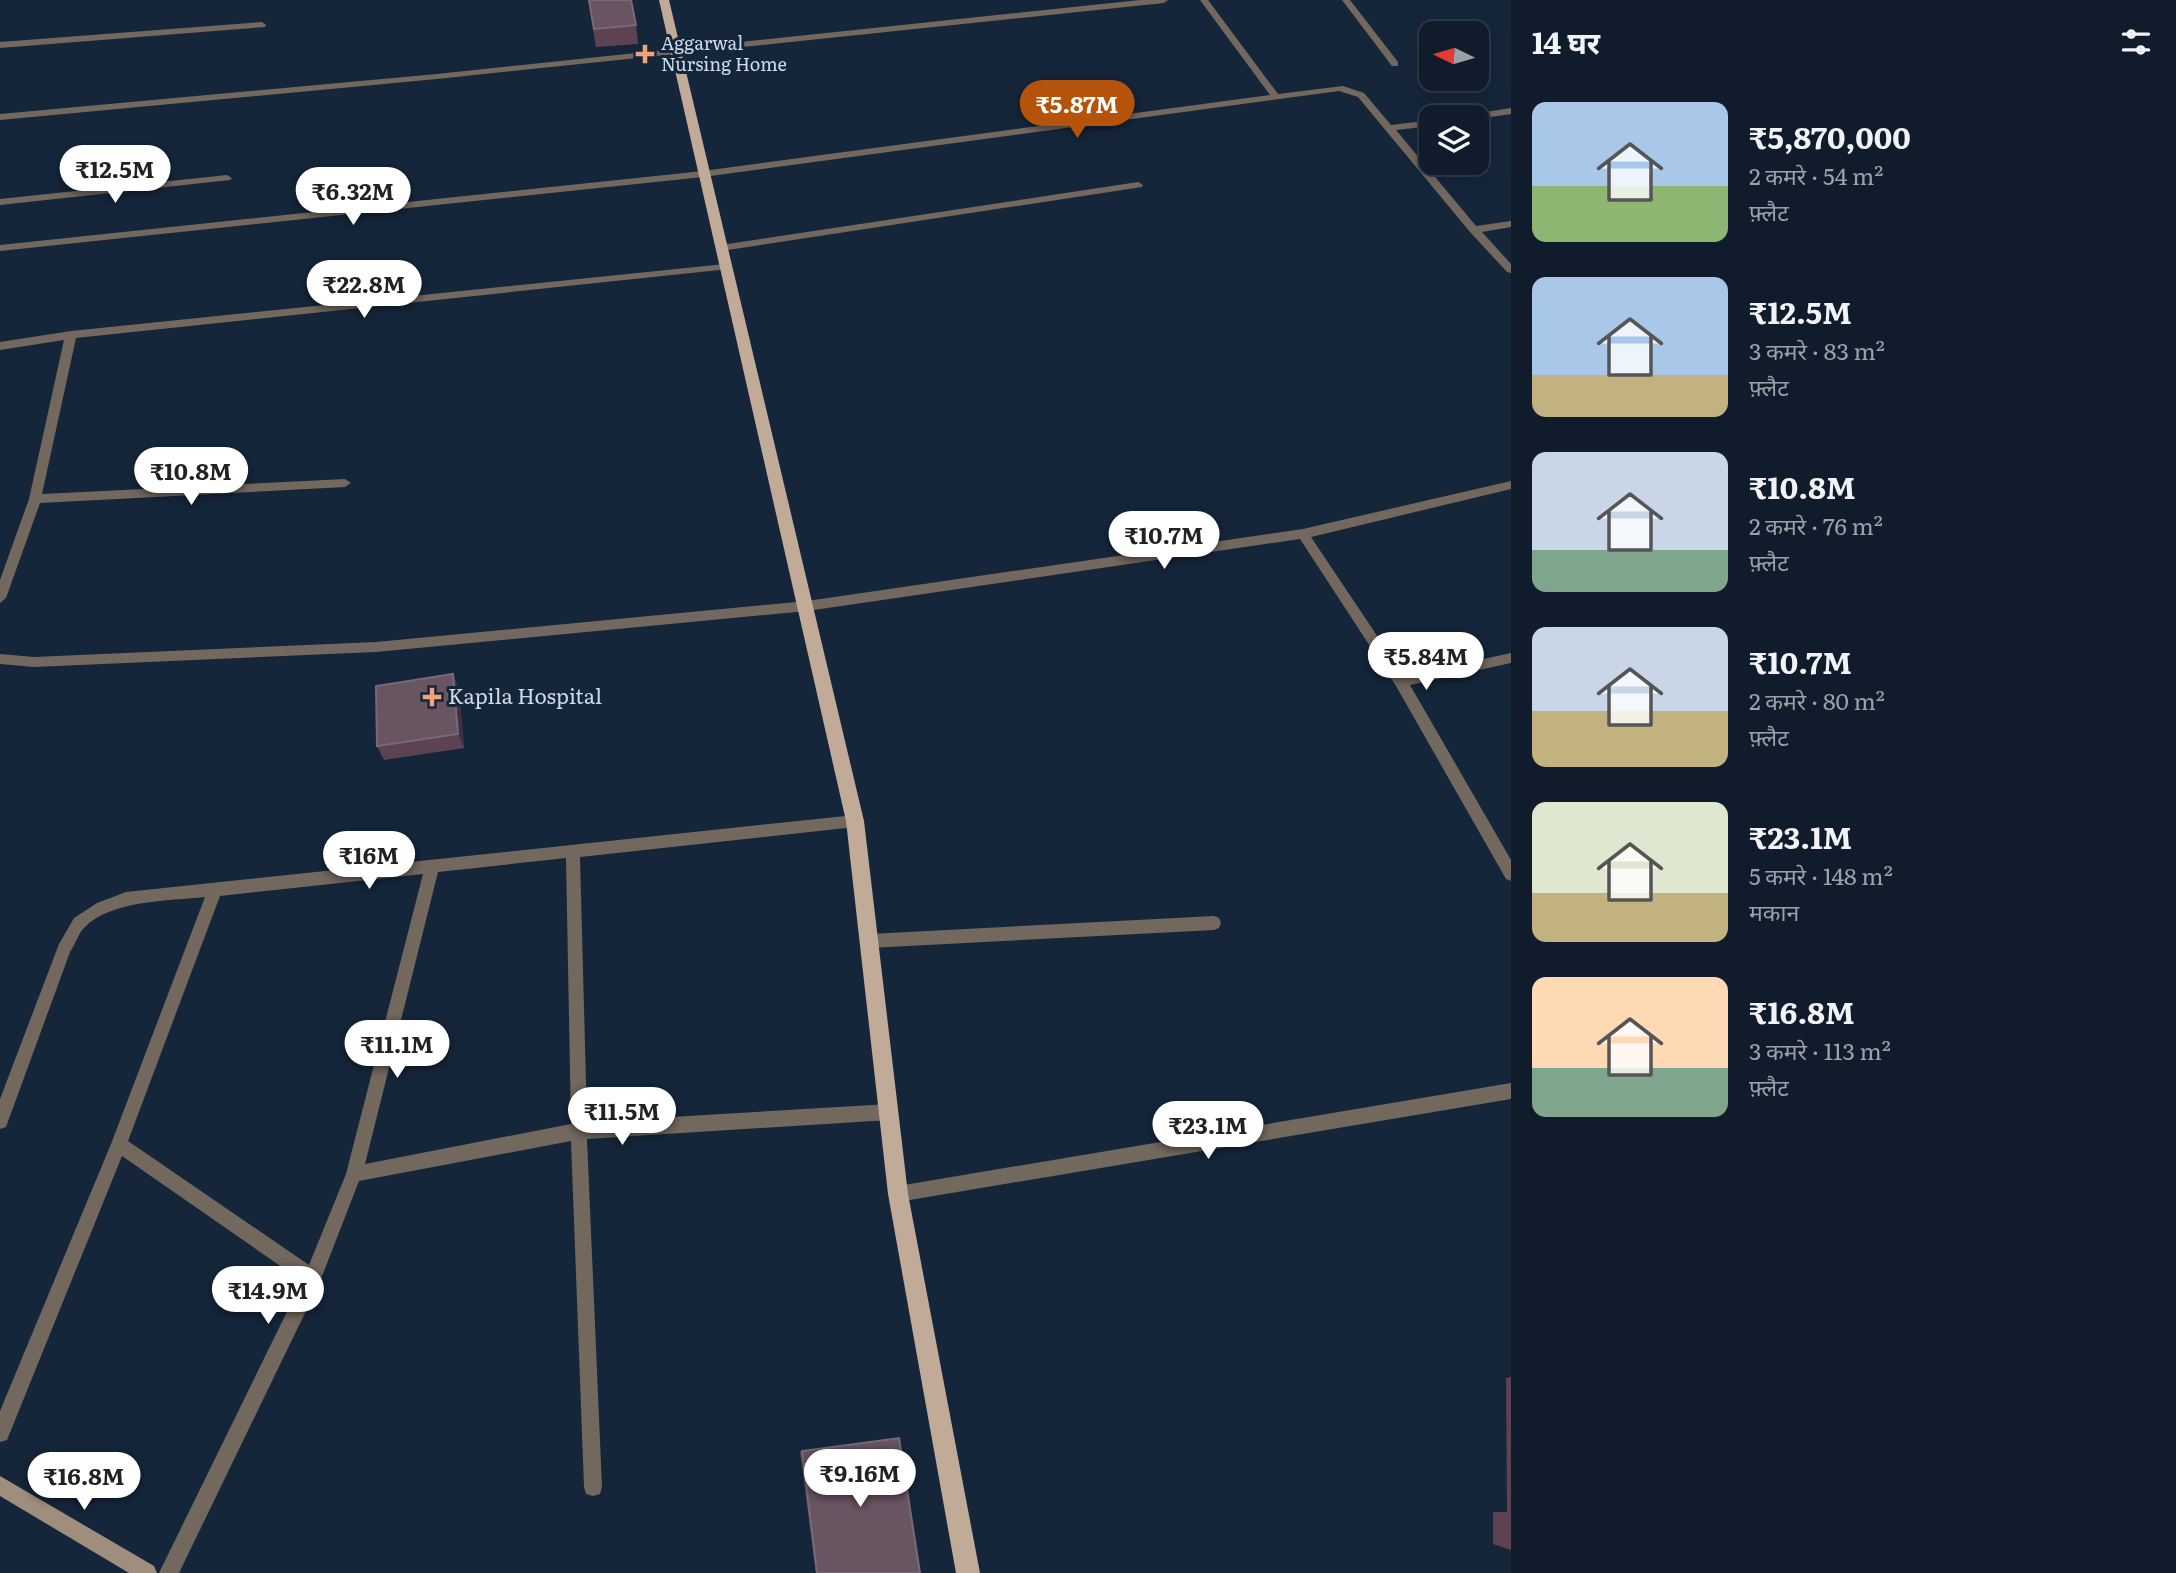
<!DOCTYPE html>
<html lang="hi">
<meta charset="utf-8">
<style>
:root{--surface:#101c2c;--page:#1e2938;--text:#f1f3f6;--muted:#9ca1a9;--line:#303a48;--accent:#b45309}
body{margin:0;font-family:Literata,"Noto Sans Devanagari",serif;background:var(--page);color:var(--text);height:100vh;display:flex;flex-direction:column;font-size:26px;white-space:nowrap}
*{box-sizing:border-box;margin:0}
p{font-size:23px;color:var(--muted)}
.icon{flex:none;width:38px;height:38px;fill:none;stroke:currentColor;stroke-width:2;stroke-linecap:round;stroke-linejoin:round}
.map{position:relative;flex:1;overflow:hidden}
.panel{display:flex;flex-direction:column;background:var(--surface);width:665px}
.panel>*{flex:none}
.needle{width:46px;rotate:275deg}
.fabs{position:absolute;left:1419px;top:21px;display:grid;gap:14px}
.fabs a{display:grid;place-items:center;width:70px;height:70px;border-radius:14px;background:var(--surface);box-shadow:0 4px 18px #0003,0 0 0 2px var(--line);font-size:35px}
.price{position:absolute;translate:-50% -60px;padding:0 16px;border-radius:24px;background:#fff;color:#222;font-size:23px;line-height:46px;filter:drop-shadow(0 2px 4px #0008)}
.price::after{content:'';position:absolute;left:50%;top:42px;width:21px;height:16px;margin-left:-10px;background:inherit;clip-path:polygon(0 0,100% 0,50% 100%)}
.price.active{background:var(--accent);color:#fff}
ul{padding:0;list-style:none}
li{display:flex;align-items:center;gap:21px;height:175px;padding:0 21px}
li span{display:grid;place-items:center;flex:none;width:196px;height:140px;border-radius:14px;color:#555}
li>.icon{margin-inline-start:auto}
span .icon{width:84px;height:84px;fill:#fffc;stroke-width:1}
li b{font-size:30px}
h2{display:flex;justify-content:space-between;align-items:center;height:84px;padding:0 21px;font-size:30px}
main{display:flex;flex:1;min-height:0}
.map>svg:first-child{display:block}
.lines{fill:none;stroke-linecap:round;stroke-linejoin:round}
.street{fill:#73685e;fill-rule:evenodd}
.secondary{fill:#9f8d7e;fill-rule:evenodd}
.primary{fill:#c1aa97;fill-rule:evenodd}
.wall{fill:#5d4351}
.shaded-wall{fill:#3b3142}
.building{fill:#695462;stroke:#796977;stroke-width:2}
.poi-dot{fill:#f0a378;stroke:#15263b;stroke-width:2.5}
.labels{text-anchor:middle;stroke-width:6;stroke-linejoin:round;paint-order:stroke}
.far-poi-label{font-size:18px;fill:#cfdbe8;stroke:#15263b;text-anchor:start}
.poi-label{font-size:21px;fill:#cfdbe8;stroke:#15263b;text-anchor:start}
</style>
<main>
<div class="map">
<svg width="1511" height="1573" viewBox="0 0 1511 1573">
<rect width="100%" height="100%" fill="#15263b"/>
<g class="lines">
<g class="street">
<polygon points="1140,0 1168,0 1164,3 437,79 0,120 0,114 437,74"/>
<polygon points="1200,0 1208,0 1278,94 1343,86 1364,93 1391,125 1432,120 1432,126 1396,130 1476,226 1511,221 1511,227 1482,232 1511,264 1511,273 1507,272 1470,232 1358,97 1339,91 703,177 0,251 0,245 703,171 1270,95"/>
<polygon points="1342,0 1350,0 1398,62 1398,66 1392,66"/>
<polygon points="262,22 266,25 265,27 0,48 0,42"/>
<polygon points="1511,108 1511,114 1477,119 1477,117 1468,117 1473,114"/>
<polygon points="227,175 232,178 230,180 0,205 0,199"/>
<polygon points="1138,182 1143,185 1142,187 721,251 716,248 721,245"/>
<polygon points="725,264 730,267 729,269 76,338 42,494 345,479 351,483 345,487 40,503 6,598 0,603 0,580 29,499 64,340 0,350 0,342 71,331"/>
<polygon points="1511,481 1511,489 1311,537 1404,676 1511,653 1511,663 1410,685 1511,860 1511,881 1506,879 1396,686 1300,539 807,611 376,652 34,667 0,664 0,654 34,657 376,642 807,601 1303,529"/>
<path d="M 855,815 L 860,817 L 862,821 L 860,825 L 855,827 L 580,857 L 587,1122 L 889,1104 L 895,1106 L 897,1112 L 895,1118 L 889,1120 L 587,1139 L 602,1487 L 600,1494 L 593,1496 L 586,1494 L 584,1487 L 571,1141 L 359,1181 L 319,1284 L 179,1573 L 159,1573 L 302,1281 L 122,1156 L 7,1440 L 0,1442 L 0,1411 L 111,1144 L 205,897 C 169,901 110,900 84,928 C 78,934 75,945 70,952 L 6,1127 L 0,1129 L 0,1099 L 59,944 L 74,918 L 97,903 L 126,892 ZM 566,858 L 571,1124 L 365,1164 L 438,872 ZM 423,874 L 346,1174 L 309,1265 L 128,1141 L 220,896 Z"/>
<polygon points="1214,916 1219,918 1221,923 1219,928 1214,930 870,948 865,946 862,941 865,936 870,934"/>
<polygon points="1511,1083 1511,1099 898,1202 892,1200 890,1194 892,1188 898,1186"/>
</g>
<polygon class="secondary" points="0,1476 154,1566 157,1573 129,1573 0,1496"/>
<polygon class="primary" points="659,0 669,0 864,821 908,1194 980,1573 956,1573 888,1194 846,821"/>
</g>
<g class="wall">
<polygon points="588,0 631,0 636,25 638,44 596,47"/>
<polygon points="453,674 459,690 464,748 384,760 377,746"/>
<polygon points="1511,1377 1511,1550 1493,1544 1493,1512 1507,1512 1506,1378"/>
<polygon points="802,1451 920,1573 816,1573 800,1452"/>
</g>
<polygon class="shaded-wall" points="453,674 459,690 464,748 458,734"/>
<g class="building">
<polygon points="589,0 631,0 636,25 594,29"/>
<polygon points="453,674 458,734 377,746 376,686"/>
<polygon points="899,1438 920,1573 817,1573 802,1451"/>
</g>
<g class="poi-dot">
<path d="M641.5 43.5h7v7h7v7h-7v7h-7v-7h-7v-7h7z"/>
<path d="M428.5 686.5h7v7h7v7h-7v7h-7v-7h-7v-7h7z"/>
</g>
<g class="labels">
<g class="far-poi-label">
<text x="661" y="50">Aggarwal<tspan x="661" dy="21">Nursing Home</tspan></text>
</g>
<g class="poi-label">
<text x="448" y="704">Kapila Hospital</text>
</g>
</g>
</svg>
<div class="fabs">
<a><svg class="needle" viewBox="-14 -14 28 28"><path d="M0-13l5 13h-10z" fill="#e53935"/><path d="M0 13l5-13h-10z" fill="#9ca1a9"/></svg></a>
<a><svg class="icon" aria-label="layers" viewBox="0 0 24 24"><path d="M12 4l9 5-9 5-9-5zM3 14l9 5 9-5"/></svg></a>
</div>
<b class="price active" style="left:1077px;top:140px">₹5.87M</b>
<b class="price" style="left:115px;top:205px">₹12.5M</b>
<b class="price" style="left:353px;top:227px">₹6.32M</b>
<b class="price" style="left:364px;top:320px">₹22.8M</b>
<b class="price" style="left:191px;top:507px">₹10.8M</b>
<b class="price" style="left:1164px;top:571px">₹10.7M</b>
<b class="price" style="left:1426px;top:692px">₹5.84M</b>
<b class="price" style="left:369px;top:891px">₹16M</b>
<b class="price" style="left:397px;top:1080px">₹11.1M</b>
<b class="price" style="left:622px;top:1147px">₹11.5M</b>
<b class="price" style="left:1208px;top:1161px">₹23.1M</b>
<b class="price" style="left:268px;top:1326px">₹14.9M</b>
<b class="price" style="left:860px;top:1509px">₹9.16M</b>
<b class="price" style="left:84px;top:1512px">₹16.8M</b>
</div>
<section class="panel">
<h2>14 घर<svg class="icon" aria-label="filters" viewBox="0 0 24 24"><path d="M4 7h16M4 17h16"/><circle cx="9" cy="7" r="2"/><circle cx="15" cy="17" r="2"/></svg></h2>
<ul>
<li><span style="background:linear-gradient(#a9c7e8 60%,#8fb573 0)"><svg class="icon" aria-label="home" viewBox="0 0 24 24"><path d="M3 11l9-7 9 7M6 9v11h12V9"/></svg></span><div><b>₹5,870,000</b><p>2 कमरे · 54 m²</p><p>फ़्लैट</p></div></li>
<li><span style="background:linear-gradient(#a9c7e8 70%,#c2b280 0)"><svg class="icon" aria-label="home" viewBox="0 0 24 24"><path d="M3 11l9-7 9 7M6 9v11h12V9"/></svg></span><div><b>₹12.5M</b><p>3 कमरे · 83 m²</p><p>फ़्लैट</p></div></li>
<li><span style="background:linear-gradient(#c9d6e8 70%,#7fa58c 0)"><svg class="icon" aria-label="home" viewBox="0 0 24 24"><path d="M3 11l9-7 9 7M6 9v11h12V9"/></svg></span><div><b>₹10.8M</b><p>2 कमरे · 76 m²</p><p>फ़्लैट</p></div></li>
<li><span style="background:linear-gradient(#c9d6e8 60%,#c2b280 0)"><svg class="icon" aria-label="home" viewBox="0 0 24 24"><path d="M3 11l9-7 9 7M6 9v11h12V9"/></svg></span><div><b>₹10.7M</b><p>2 कमरे · 80 m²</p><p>फ़्लैट</p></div></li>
<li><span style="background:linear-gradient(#dfe7d0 65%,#c2b280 0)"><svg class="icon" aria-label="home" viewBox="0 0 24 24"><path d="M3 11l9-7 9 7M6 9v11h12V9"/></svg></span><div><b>₹23.1M</b><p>5 कमरे · 148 m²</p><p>मकान</p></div></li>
<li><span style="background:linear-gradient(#ffd9b3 65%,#7fa58c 0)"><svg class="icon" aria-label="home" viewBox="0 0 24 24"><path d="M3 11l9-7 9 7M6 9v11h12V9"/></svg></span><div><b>₹16.8M</b><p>3 कमरे · 113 m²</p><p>फ़्लैट</p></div></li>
</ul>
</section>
</main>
